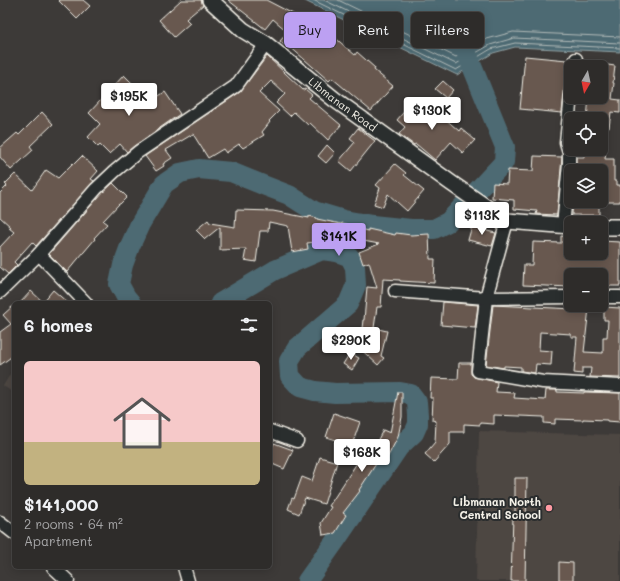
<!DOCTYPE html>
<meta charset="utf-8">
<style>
:root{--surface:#2e2c2a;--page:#363432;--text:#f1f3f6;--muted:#a7a7a8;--line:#494847;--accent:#bca0f2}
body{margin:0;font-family:Mali,sans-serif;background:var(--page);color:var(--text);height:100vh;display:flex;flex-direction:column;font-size:15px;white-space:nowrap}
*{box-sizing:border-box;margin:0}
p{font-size:13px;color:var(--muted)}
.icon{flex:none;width:22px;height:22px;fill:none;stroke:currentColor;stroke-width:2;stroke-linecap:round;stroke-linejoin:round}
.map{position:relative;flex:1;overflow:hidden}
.drawer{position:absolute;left:12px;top:301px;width:260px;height:268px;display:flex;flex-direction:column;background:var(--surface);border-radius:6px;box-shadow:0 2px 10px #0003,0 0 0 1px var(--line)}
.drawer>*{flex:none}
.top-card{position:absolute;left:284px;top:12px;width:276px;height:36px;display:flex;gap:8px}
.needle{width:26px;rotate:189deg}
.fabs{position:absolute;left:564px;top:60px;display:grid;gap:8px}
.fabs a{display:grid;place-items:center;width:44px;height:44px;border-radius:6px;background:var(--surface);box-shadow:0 2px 10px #0003,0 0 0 1px var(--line);font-size:20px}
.price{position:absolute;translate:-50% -34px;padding:0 9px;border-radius:4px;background:#fff;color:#222;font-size:13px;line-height:26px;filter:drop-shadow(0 1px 2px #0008)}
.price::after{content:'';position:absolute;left:50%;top:24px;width:12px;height:9px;margin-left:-6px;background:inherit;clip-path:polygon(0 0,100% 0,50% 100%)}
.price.on{background:var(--accent);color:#111}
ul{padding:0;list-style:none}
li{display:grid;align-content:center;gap:8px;height:212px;padding:0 12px}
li+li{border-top:1px solid var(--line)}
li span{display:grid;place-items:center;height:124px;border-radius:6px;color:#555}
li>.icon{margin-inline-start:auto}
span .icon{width:72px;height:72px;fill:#fffc;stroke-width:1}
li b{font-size:17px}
h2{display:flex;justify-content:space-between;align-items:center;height:48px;padding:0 12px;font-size:17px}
.pill{padding:0 14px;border-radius:6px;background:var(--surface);box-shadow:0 2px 10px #0003,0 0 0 1px var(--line);font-size:14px;line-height:36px}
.pill.on{background:var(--accent);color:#111}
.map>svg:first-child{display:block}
.built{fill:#4d4642}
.water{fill:#4e6a73;stroke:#90a0a2}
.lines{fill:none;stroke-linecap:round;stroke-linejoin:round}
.shore{stroke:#b2bbb9;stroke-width:1}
.river{stroke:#4e6a73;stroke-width:20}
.building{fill:#68594f;stroke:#f4f1e8}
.minor-casing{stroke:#f4f1e8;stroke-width:15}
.major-casing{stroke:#f4f1e8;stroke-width:18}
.minor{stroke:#2a2d2e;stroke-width:12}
.major{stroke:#2a2d2e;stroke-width:15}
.poi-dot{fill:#ff9aa2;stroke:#2a2d2e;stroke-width:1.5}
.labels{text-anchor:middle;stroke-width:4;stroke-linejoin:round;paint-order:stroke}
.street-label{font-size:11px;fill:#f4f1e8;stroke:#2a2d2e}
.poi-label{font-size:11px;font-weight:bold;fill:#f4f1e8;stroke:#2a2d2e;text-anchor:end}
</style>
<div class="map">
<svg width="620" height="581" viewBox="0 0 620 581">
<rect width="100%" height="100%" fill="#3d3a38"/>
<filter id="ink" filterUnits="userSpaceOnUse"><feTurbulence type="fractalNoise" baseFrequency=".025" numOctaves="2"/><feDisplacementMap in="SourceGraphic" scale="8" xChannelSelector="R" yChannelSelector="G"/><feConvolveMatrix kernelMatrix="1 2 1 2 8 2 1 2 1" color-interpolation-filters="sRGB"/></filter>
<g filter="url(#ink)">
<g class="built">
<polygon points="14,368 14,393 3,386"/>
<polygon points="479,431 620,435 620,581 476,581"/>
</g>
<polygon class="water" points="303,0 620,0 620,52 515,47 493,53 457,75"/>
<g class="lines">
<g class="shore">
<polyline points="313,0 456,70 491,49 515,43 620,48"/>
<polyline points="324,0 456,64 490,45 514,38 620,43"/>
<polyline points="338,0 456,57 487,39 513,32 620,37"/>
</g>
<g class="river">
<polyline points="131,303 126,297 119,284 123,265 130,246 140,224 164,184 180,173 199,169 231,172 263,185 289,195 314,211 344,220 372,225 411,229 434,229 448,222 504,162 505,147 445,0"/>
<polyline points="220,303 275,270 322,250 337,252 350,257 355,267 356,285 348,304 297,348 289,361 290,376 300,387 315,391 335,393 400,392 411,394 417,402 418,415 418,424 414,433 399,447 336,540 307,581"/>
</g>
</g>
<g class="building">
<polygon points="58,0 83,0 90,6 77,19"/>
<polygon points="181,0 201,0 203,5 186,19 190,23 174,37 159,20"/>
<polygon points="228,0 266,0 295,15 296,14 306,22 305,23 327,43 333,36 355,55 357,52 375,68 374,70 393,86 371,111 332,78 329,81 288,45 287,47 280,41 288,32 273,19 265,29"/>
<polygon points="267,56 303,90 305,89 312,95 309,98 341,125 328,140 310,123 308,125 294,112 290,116 276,103 285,94 271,81 259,93 279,111 269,121 270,122 262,132 264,135 243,148 239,144 226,153 223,149 208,158 193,134 166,150 172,158 163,164 164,166 156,171 145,156 240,92"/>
<polygon points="525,56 567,60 562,113 520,109"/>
<polygon points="601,64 615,66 613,83 614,83 612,99 620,100 620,113 611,112 609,128 601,128 601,119 587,119 589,97 601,97"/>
<polygon points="124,75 141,92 149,102 165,92 180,114 134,146 127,152 120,144 109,154 100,145 98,147 88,137 100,124 89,113"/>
<polygon points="443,81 453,90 446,98 435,89"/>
<polygon points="422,101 440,118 442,116 459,131 461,128 475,140 463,153 451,142 435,160 416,144 414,145 399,134 405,127 397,120 407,108 412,112"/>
<polygon points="42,112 53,124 30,146 33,150 11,170 0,157 0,148 17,133 19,135"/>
<polygon points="358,128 375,141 351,171 339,161 355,142 350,138"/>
<polygon points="327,145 335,153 326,163 318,156"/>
<polygon points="585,149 606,149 605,159 614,159 614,181 617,181 617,185 620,185 620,202 602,202 602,179 601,179 601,171 576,171 576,157 584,157"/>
<polygon points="82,156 98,171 91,179 94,181 36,246 32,242 14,262 17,265 8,274 0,267 0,247 14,232 9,228 11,227 0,217 0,193 7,186 5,184 15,174 32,190 46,170 58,178 73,163 74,164"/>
<polygon points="534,156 562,157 557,215 536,214 537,211 514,209 514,200 492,198 493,183 507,184 508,170 533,171"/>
<polygon points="395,164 406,173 404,175 424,191 407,211 388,194 383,207 374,204 380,188 376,185"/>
<polygon points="113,183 127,197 120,204 119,204 103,221 107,224 94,238 95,239 67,272 49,254 101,194"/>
<polygon points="573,201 599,201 599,215 572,215"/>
<polygon points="236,210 273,211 309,218 309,216 317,218 317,219 341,224 342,223 350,225 350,227 368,231 368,229 395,235 396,233 411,235 429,234 430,259 435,259 434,283 400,281 400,280 383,279 381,307 377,307 374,328 387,331 381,356 384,358 378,365 357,346 361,337 363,320 364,320 367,287 377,288 369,262 363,264 359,252 379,244 348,238 348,237 339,235 339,234 315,229 316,242 307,243 308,249 292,252 288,226 269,222 268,231 260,231 256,262 244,260 246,249 220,250 220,227 205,239 196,230 208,220 210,223 235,227"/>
<polygon points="472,226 487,230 487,231 496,233 492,246 468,240"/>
<polygon points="561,236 571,237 571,253 601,253 601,241 620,242 620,286 604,286 604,273 593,273 593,275 571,275 571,287 523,285 524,265 532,265 533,242 561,243"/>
<polygon points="53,290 68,303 20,303 31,291 43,302"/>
<polygon points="443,302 478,305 475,328 441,325"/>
<polygon points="14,305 14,355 0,365 0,332 11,324 3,315"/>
<polygon points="493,305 574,309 574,306 589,308 584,352 603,353 603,337 607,337 608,320 604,320 604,307 620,308 620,378 590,377 591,368 582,368 582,374 574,373 577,337 571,337 571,334 540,332 539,350 552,351 551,365 536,364 535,373 521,371 521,367 504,366 504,368 486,365"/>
<polygon points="350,353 359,358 352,370 343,364"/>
<polygon points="459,363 471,363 471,374 474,377 497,382 496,392 515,393 514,398 545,400 546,390 557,390 557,392 584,393 584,392 620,393 620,422 607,421 607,420 583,419 583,420 555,419 555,424 544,423 544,417 494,415 494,424 480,423 480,425 464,424 464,432 450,432 450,444 434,462 425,454 435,442 436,421 432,420 433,398 430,398 431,378 458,379"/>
<polygon points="398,392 402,392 402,417 398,437 387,458 385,457 386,451 385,450 359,490 360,491 343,513 346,515 335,533 323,535 321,523 331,507 329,506 364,452 370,455 383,430 390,433"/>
<polygon points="334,413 360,422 352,445 326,437"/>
<polygon points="274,443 293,450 284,469 270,463 270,453"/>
<polygon points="320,457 337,462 324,504 305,498 299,514 288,509 292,498 294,499 302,477 312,481"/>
<polygon points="515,478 527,478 525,581 511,581 513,516 515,516"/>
<polygon points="559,562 573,563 573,580 559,580"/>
</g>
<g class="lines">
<defs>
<g id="minor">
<polyline points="575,67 576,59"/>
<polyline points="507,221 486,298 478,371 543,382 620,386"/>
<polyline points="563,226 569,163 569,152 566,142 571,96"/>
<polyline points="39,254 86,303"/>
<polyline points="395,291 486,298 571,297"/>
<polyline points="0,292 39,254 96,189 114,172 138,152 236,86 266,44"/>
<polyline points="601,297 620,297"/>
<polyline points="270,431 297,441"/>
<polyline points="0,522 14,533"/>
<polyline points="53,567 68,581"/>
<polyline points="184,567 188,581"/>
</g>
<g id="major">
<path id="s1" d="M 210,0 L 243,30 L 266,44 L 334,99 L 451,183 L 480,203 L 497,215 L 507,221 L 571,226"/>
<polyline points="601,227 620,227"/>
</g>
</defs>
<use href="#minor" class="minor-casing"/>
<use href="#major" class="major-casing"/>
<use href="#minor" class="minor"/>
<use href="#major" class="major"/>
</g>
</g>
<circle class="poi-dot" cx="549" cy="508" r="4"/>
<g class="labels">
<g class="street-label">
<text dy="4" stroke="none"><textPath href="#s1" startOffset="169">Libmanan Road</textPath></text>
</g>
<g class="poi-label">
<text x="541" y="506">Libmanan North<tspan x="541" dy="13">Central School</tspan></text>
</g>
</g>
</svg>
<div class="fabs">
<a><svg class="needle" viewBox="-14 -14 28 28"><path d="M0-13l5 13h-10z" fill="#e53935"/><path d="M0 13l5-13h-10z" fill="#a7a7a8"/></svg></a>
<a><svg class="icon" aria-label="locate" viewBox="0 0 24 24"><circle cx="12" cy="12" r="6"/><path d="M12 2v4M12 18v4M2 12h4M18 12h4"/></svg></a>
<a><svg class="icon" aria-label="layers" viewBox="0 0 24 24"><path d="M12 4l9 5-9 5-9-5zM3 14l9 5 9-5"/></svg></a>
<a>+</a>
<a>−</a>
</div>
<b class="price" style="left:129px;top:117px">$195K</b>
<b class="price" style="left:432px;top:131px">$130K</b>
<b class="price" style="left:482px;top:236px">$113K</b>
<b class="price on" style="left:339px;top:257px">$141K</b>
<b class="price" style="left:351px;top:361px">$290K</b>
<b class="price" style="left:362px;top:473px">$168K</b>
<div class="top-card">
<a class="pill on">Buy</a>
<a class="pill">Rent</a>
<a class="pill">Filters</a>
</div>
<section class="drawer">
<h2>6 homes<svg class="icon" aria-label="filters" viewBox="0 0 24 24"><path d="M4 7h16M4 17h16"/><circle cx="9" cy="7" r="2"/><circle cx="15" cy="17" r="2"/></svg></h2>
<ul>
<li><span style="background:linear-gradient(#f6c9c9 65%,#c2b280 0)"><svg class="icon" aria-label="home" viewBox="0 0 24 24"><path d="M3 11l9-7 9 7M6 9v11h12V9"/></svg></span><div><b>$141,000</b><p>2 rooms · 64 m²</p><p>Apartment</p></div></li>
</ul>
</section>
</div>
